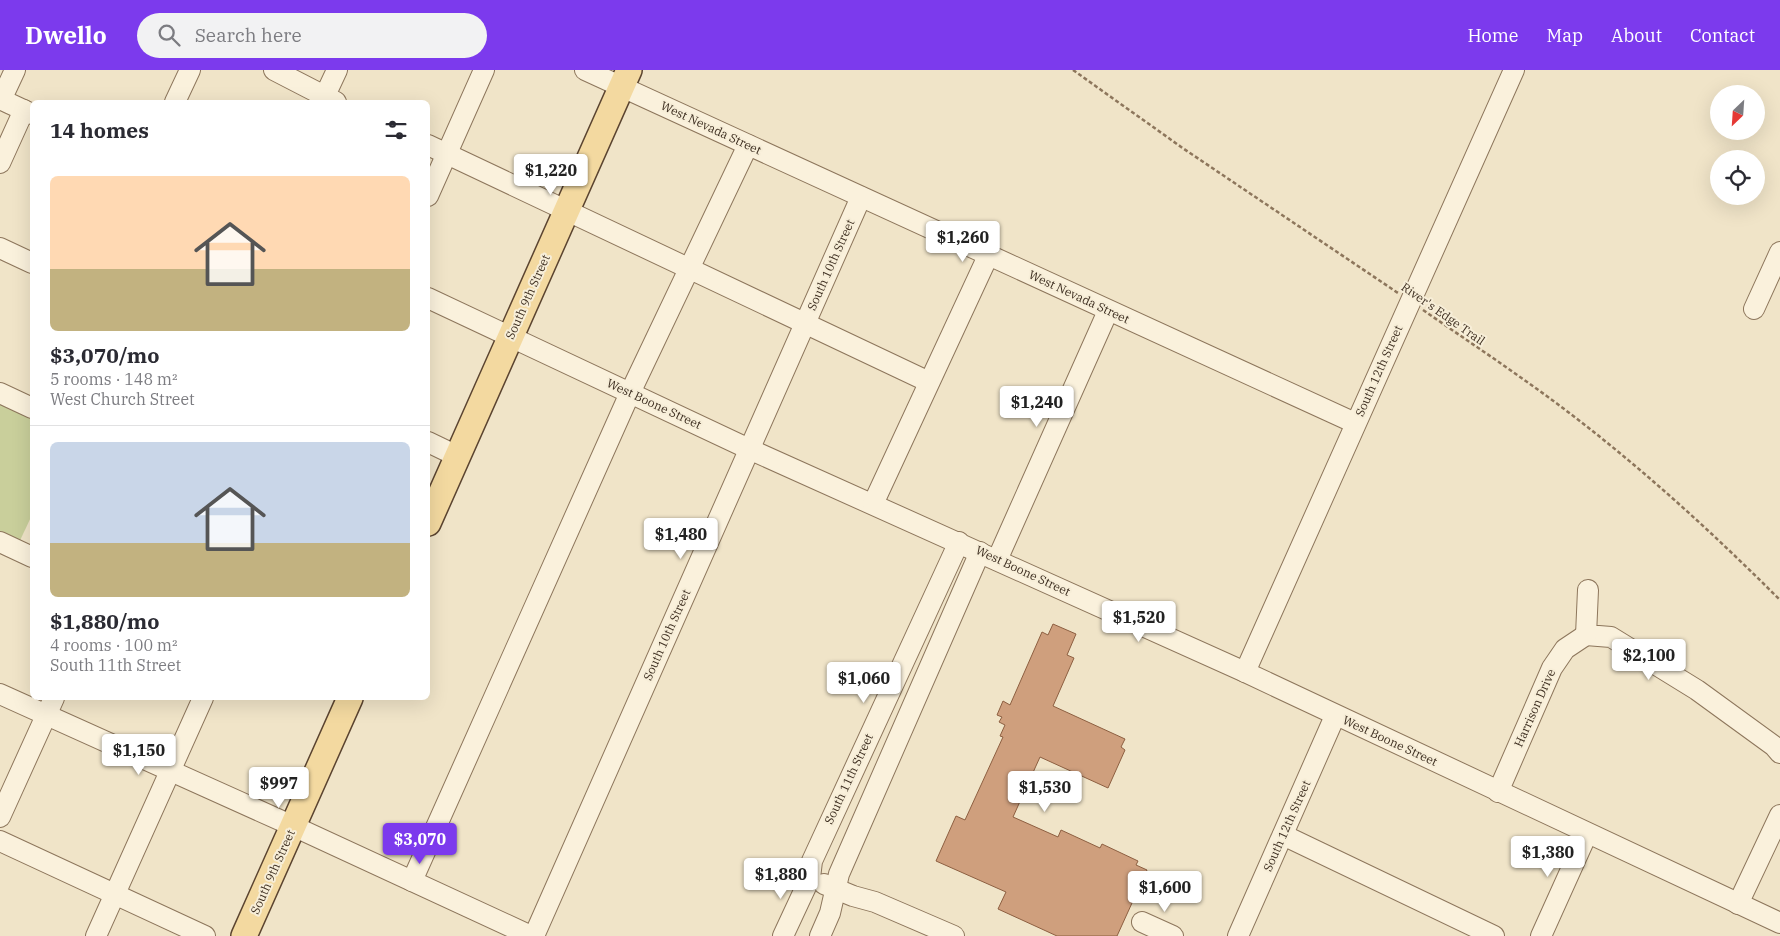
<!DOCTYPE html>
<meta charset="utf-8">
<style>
:root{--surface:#fff;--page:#f2f2f3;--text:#2b2b33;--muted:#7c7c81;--line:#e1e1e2;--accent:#7c3aed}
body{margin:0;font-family:"IBM Plex Serif",serif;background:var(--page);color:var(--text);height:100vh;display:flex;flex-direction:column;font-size:19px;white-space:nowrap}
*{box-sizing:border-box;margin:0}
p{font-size:16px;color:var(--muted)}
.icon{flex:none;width:28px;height:28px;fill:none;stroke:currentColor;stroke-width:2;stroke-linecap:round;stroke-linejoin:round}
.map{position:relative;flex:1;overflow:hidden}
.sheet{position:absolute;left:30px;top:30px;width:400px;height:600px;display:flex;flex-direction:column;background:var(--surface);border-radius:8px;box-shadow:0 5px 20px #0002}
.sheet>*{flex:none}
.needle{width:32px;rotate:205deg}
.fabs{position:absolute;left:1710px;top:15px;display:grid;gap:10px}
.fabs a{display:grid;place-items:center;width:55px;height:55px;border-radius:50%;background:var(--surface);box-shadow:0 5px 20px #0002;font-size:25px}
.price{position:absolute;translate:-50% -42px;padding:0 11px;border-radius:5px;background:#fff;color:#222;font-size:16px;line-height:32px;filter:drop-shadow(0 1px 2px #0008)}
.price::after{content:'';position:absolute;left:50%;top:30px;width:15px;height:11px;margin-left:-8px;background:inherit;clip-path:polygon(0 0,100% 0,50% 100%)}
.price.on{background:var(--accent);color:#fff}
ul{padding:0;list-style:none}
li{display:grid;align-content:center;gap:10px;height:265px;padding:0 20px}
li+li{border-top:1px solid var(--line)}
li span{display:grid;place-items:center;height:155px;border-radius:8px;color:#555}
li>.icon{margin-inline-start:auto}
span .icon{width:90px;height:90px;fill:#fffc;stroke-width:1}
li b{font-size:21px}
h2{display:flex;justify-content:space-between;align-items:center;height:60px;padding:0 20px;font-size:21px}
header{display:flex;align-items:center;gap:30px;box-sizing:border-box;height:70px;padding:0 25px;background:var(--accent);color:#fff}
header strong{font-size:24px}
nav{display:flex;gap:28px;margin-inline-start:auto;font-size:18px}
.search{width:350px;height:45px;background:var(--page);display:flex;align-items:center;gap:12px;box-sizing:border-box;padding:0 18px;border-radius:28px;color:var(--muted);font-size:19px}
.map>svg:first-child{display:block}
.green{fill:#c9cf9b}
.building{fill:#cf9f7d;stroke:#8d5f41}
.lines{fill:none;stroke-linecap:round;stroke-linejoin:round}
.minor-casing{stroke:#8d765c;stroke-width:22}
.major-casing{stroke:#5b4430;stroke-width:28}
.path{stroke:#8d765c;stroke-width:2.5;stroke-dasharray:4 2.5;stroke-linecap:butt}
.minor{stroke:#faf1dc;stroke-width:20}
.major{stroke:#f3d9a0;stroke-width:25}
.labels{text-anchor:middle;stroke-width:4;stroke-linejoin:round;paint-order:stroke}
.street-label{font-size:12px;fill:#3d2e20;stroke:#f7eed8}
</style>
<header>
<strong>Dwello</strong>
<div class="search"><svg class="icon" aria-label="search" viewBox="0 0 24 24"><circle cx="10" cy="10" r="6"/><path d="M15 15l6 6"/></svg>Search here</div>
<nav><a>Home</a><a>Map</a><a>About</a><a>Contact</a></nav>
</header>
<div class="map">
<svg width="1780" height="866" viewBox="0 0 1780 866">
<rect width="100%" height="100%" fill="#f0e4c8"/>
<polygon class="green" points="0,323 32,338 32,445 16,479 0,472"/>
<polygon class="building" points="1053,554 1076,564 1067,585 1074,588 1053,636 1125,669 1121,677 1125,680 1108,718 1040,687 1013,747 1058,767 1061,760 1100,778 1102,774 1138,791 1136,795 1147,800 1117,866 1057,866 998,839 1006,822 936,791 956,746 965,750 1003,667 1000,666 1005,655 999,652 1002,647 997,645 1003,631 1010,635 1042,562 1048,565"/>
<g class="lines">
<defs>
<g id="minor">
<polyline points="274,0 336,32"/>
<polyline points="585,0 1355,353"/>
<polyline points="0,29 32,44"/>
<polyline points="1,30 15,0"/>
<polyline points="175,32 190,0"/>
<polyline points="322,32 337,0"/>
<polyline points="428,75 929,312"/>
<polyline points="0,93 24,40"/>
<polyline points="428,126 484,0"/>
<polyline points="0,178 32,193"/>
<polyline points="428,228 749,379 1245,602 1780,853"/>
<polyline points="1754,239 1780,182"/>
<polyline points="0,323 32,338"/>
<polyline points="428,372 457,386"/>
<polyline points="873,434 988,186"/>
<polyline points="0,472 32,487"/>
<polyline points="997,490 1108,241"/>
<polyline points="1588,520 1586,565 1611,567 1697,620 1774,676 1780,683"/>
<polyline points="1245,602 1514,0"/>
<polyline points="0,624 293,756 531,866"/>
<polyline points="1498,722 1552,598 1565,579 1586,565"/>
<polyline points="0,747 54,628"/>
<polyline points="1283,765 1494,866"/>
<polyline points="0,771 205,866"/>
<polyline points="412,811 630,323 748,75"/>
<polyline points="824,814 853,826 875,832 954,866"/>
<polyline points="1738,834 1780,745"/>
<polyline points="1142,852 1173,866"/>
<polyline points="96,866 203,628"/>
<polyline points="534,866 861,127"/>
<polyline points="783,866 810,808 812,791 959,472"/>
<polyline points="820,866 830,843 839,804 980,482"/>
<polyline points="1238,866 1335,646"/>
<polyline points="1541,866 1587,764"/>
</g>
<g id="major">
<polyline points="428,453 629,0"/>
<polyline points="244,866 350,628"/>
</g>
</defs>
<use href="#minor" class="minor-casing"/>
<use href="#major" class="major-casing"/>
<g class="path">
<polyline points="1073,0 1184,79 1398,223"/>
<path d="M 1423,240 C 1465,269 1507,297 1548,327 C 1631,388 1708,458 1780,530"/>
</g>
<use href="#minor" class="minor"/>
<use href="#major" class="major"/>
</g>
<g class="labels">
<g class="street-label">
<text transform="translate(711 58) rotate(25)" y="4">West Nevada Street</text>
<text transform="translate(831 195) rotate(-66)" y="4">South 10th Street</text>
<text transform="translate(528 227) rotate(-66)" y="4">South 9th Street</text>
<text transform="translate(1079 227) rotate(25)" y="4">West Nevada Street</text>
<text transform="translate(1443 244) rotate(35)" y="4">River's Edge Trail</text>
<text transform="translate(1379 301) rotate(-66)" y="4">South 12th Street</text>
<text transform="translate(654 334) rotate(25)" y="4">West Boone Street</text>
<text transform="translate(1023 501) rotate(25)" y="4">West Boone Street</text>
<text transform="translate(667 565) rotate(-66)" y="4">South 10th Street</text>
<text transform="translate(1535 638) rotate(-66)" y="4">Harrison Drive</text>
<text transform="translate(1390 671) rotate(25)" y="4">West Boone Street</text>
<text transform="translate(849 709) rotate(-65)" y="4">South 11th Street</text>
<text transform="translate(1287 756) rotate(-66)" y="4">South 12th Street</text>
<text transform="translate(273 802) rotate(-66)" y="4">South 9th Street</text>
</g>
</g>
</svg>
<div class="fabs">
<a><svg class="needle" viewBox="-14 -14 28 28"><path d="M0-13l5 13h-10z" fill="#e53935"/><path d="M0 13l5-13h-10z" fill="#7c7c81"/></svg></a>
<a><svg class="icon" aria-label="locate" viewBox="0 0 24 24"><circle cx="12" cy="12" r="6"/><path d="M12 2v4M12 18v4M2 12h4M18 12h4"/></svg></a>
</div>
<b class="price" style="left:551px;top:126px">$1,220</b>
<b class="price" style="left:963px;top:193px">$1,260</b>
<b class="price" style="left:1037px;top:358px">$1,240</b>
<b class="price" style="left:681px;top:490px">$1,480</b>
<b class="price" style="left:1139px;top:573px">$1,520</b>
<b class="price" style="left:1649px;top:611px">$2,100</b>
<b class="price" style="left:864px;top:634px">$1,060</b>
<b class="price" style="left:139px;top:706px">$1,150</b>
<b class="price" style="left:279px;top:739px">$997</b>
<b class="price" style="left:1045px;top:743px">$1,530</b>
<b class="price on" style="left:420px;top:795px">$3,070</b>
<b class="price" style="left:1548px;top:808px">$1,380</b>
<b class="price" style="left:781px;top:830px">$1,880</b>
<b class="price" style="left:1165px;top:843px">$1,600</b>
<section class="sheet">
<h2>14 homes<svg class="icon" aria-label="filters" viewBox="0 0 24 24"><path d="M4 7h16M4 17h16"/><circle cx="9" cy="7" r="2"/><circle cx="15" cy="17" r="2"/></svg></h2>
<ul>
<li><span style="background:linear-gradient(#ffd9b3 60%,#c2b280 0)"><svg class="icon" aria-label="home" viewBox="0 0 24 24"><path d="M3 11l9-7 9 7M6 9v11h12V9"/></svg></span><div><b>$3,070/mo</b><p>5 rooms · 148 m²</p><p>West Church Street</p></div></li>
<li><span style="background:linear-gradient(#c9d6e8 65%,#c2b280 0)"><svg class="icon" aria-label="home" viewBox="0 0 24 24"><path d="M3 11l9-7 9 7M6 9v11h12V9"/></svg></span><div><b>$1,880/mo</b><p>4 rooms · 100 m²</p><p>South 11th Street</p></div></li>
</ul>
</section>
</div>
